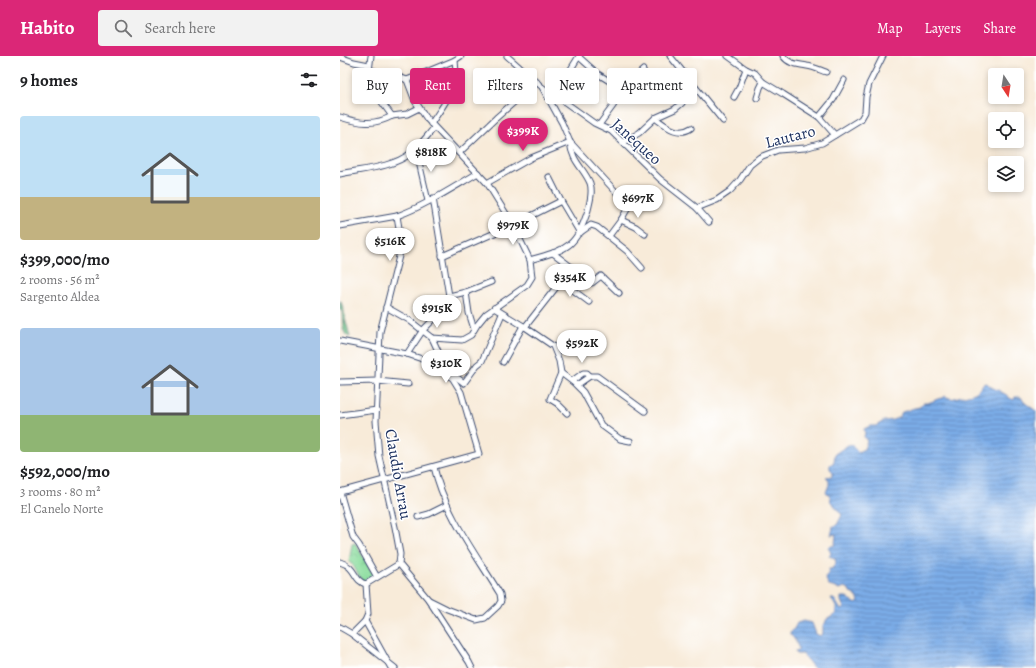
<!DOCTYPE html>
<meta charset="utf-8">
<style>
:root{--surface:#fff;--page:#f2f2f2;--text:#202124;--muted:#757577;--accent:#db2777}
body{margin:0;font-family:Alegreya,serif;background:var(--page);color:var(--text);height:100vh;display:flex;flex-direction:column;font-size:15px;white-space:nowrap}
*{box-sizing:border-box;margin:0}
p{font-size:13px;color:var(--muted)}
.icon{flex:none;width:22px;height:22px;fill:none;stroke:currentColor;stroke-width:2;stroke-linecap:round;stroke-linejoin:round}
.map{position:relative;flex:1;overflow:hidden}
.drawer{display:flex;flex-direction:column;background:var(--surface);width:340px}
.drawer>*{flex:none}
.banner{position:absolute;left:12px;top:12px;width:380px;height:36px;display:flex;gap:8px}
.needle{width:26px;rotate:168deg}
.controls{position:absolute;left:648px;top:12px;display:grid;gap:8px}
.controls a{display:grid;place-items:center;width:36px;height:36px;border-radius:4px;background:var(--surface);box-shadow:0 2px 6px #0003;font-size:20px}
.price{position:absolute;translate:-50% -34px;padding:0 9px;border-radius:14px;background:#fff;color:#222;font-size:13px;line-height:26px;filter:drop-shadow(0 1px 2px #0008)}
.price::after{content:'';position:absolute;left:50%;top:24px;width:12px;height:9px;margin-left:-6px;background:inherit;clip-path:polygon(0 0,100% 0,50% 100%)}
.price.current{background:var(--accent);color:#fff}
ul{padding:0;list-style:none}
li{display:grid;align-content:center;gap:8px;height:212px;padding:0 20px}
li span{display:grid;place-items:center;height:124px;border-radius:4px;color:#555}
li>.icon{margin-inline-start:auto}
span .icon{width:72px;height:72px;fill:#fffc;stroke-width:1}
li b{font-size:17px}
h2{display:flex;justify-content:space-between;align-items:center;height:48px;padding:0 20px;font-size:17px}
.pill{padding:0 14px;border-radius:4px;background:var(--surface);box-shadow:0 2px 6px #0003;font-size:14px;line-height:36px}
.pill.current{background:var(--accent);color:#fff}
header{display:flex;align-items:center;gap:24px;box-sizing:border-box;height:56px;padding:0 20px;background:var(--accent);color:#fff}
header strong{font-size:19px}
nav{display:flex;gap:22px;margin-inline-start:auto;font-size:14px}
.search{width:280px;height:36px;background:var(--page);display:flex;align-items:center;gap:10px;box-sizing:border-box;padding:0 14px;border-radius:4px;color:var(--muted);font-size:15px}
main{display:flex;flex:1;min-height:0}
.map>svg:first-child{display:block}
.forest{fill:url(#forest-firs);stroke:#467672}
.park{fill:url(#park-crowns);stroke:#53867e}
.water{fill:url(#water-rules);stroke:#4c6ea2}
.lines{fill:none;stroke-linecap:round;stroke-linejoin:round}
.street-casing{stroke:#3c4b70;stroke-width:7}
.street{stroke:#fff;stroke-width:5}
.labels{text-anchor:middle;stroke-width:3;stroke-linejoin:round;paint-order:stroke}
.street-label{font-size:16px;fill:#1b2f5e;stroke:#fff}
</style>
<header>
<strong>Habito</strong>
<div class="search"><svg class="icon" aria-label="search" viewBox="0 0 24 24"><circle cx="10" cy="10" r="6"/><path d="M15 15l6 6"/></svg>Search here</div>
<nav><a>Map</a><a>Layers</a><a>Share</a></nav>
</header>
<main>
<section class="drawer">
<h2>9 homes<svg class="icon" aria-label="filters" viewBox="0 0 24 24"><path d="M4 7h16M4 17h16"/><circle cx="9" cy="7" r="2"/><circle cx="15" cy="17" r="2"/></svg></h2>
<ul>
<li><span style="background:linear-gradient(#bfe0f5 65%,#c2b280 0)"><svg class="icon" aria-label="home" viewBox="0 0 24 24"><path d="M3 11l9-7 9 7M6 9v11h12V9"/></svg></span><div><b>$399,000/mo</b><p>2 rooms · 56 m²</p><p>Sargento Aldea</p></div></li>
<li><span style="background:linear-gradient(#a9c7e8 70%,#8fb573 0)"><svg class="icon" aria-label="home" viewBox="0 0 24 24"><path d="M3 11l9-7 9 7M6 9v11h12V9"/></svg></span><div><b>$592,000/mo</b><p>3 rooms · 80 m²</p><p>El Canelo Norte</p></div></li>
</ul>
</section>
<div class="map">
<svg width="696" height="612" viewBox="0 0 696 612">
<defs>
<pattern id="forest-firs" width="22" height="20" patternUnits="userSpaceOnUse"><rect width="22" height="20" fill="#70bc85"/><path d="M5 1l3.5 6h-7zM16 11l3.5 6h-7z" fill="#5b9970"/></pattern>
<pattern id="park-crowns" width="20" height="18" patternUnits="userSpaceOnUse"><rect width="20" height="18" fill="#8bdd9e"/><path d="M2 6a3 3 0 1 1 6 0M12 15a3 3 0 1 1 6 0" fill="none" stroke="#77be8a"/></pattern>
<pattern id="water-rules" width="6" height="5" patternUnits="userSpaceOnUse"><rect width="6" height="5" fill="#7cace7"/><path d="M0 2.5h6" fill="none" stroke="#658cbe"/></pattern>
</defs>
<rect width="100%" height="100%" fill="#fff"/>
<filter id="ink" filterUnits="userSpaceOnUse"><feTurbulence type="fractalNoise" baseFrequency=".025" numOctaves="2"/><feDisplacementMap in="SourceGraphic" scale="8" xChannelSelector="R" yChannelSelector="G"/><feConvolveMatrix kernelMatrix="1 2 1 2 8 2 1 2 1" color-interpolation-filters="sRGB"/></filter>
<filter id="wash" filterUnits="userSpaceOnUse"><feTurbulence type="fractalNoise" baseFrequency=".012" numOctaves="4" result="noise"/><feDisplacementMap in="SourceGraphic" scale="16" xChannelSelector="R" yChannelSelector="G"/><feGaussianBlur stdDeviation="0.9" result="paint"/><feColorMatrix in="noise" values="0 0 0 0 0 0 0 0 0 0 0 0 0 0 0 0 0 1.4 0 .05"/><feComposite in="paint" operator="in"/></filter>
<g filter="url(#wash)">
<rect width="100%" height="100%" fill="#f8ebd9"/>
<path class="forest" d="M 0,245 L 1,245 L 10,281 L 6,279 C 1,271 3,264 2,255 L 0,254 Z"/>
<polygon class="park" points="15,487 34,519 24,525 21,524 13,509 9,506 12,488"/>
<path class="water" d="M 647,327 C 653,334 656,332 663,337 C 668,339 669,343 674,344 L 675,341 L 681,341 L 684,346 L 696,355 L 696,612 L 474,612 L 471,609 L 463,598 L 456,598 L 455,596 L 459,594 C 457,587 455,583 450,578 L 450,576 L 454,573 L 457,567 L 464,565 L 472,567 L 476,578 L 480,580 L 483,577 L 483,569 L 486,566 L 486,564 L 496,558 L 496,551 L 491,542 L 495,544 L 501,554 L 504,552 L 501,545 L 501,541 L 507,541 L 509,544 L 517,548 L 519,545 L 517,541 L 511,537 L 508,532 L 504,531 L 500,533 L 489,530 L 485,521 L 488,518 L 489,513 L 492,513 L 493,511 L 496,507 L 495,502 L 489,500 L 491,497 L 488,491 L 495,489 L 496,478 L 491,479 L 493,472 L 492,471 L 497,469 L 502,459 L 495,450 L 491,446 L 490,440 L 486,436 L 489,429 L 489,424 L 486,421 L 492,420 L 493,416 L 490,413 L 490,409 L 494,406 L 495,398 L 508,389 L 513,390 L 518,396 L 524,393 L 527,385 L 524,381 L 525,377 L 524,373 L 530,370 L 536,370 L 544,365 L 553,364 L 559,361 L 562,356 C 568,355 574,351 580,351 L 583,347 C 591,348 596,342 603,342 L 605,340 C 614,345 614,341 623,340 C 633,338 637,338 643,328 Z"/>
</g>
<g filter="url(#ink)">
<g class="lines">
<defs>
<g id="street">
<path d="M 31,0 C 29,12 28,23 33,34 L 52,60"/>
<polyline points="167,0 202,31 222,67 230,86 289,150 281,164 269,180"/>
<polyline points="330,0 383,65"/>
<polyline points="388,0 406,13 415,17 423,26 443,38 479,61 495,79"/>
<path d="M 443,0 C 450,9 458,8 467,10 C 474,11 480,14 486,16"/>
<polyline points="0,1 14,6 29,9"/>
<polyline points="239,1 258,18 282,33"/>
<polyline points="29,14 54,19 67,24 115,4 121,0"/>
<polyline points="203,32 215,39 254,67 271,75 320,123 357,152 369,166"/>
<polyline points="215,39 239,0"/>
<polyline points="394,41 399,32 406,13"/>
<polyline points="417,42 420,32 423,26"/>
<polyline points="52,60 67,58 79,52"/>
<path d="M 0,61 C 19,67 34,70 52,60"/>
<polyline points="479,61 493,44 504,24"/>
<path d="M 315,62 C 326,70 338,81 351,72"/>
<path d="M 91,68 C 105,46 119,32 115,4"/>
<polyline points="259,69 273,50 282,33 303,14"/>
<polyline points="283,86 299,77 315,62 335,53 342,47 348,36 349,27 348,22"/>
<polyline points="76,93 88,145"/>
<polyline points="119,97 156,62 197,26"/>
<path d="M 0,118 C 23,113 52,112 71,97 C 80,90 87,80 94,72"/>
<polyline points="209,121 221,145 240,177"/>
<polyline points="147,127 191,102 230,86"/>
<polyline points="357,152 377,144 390,135 400,124 410,109 420,101 438,94 465,92 482,87 521,63 525,56 526,41 529,28 543,0"/>
<polyline points="57,160 60,178 60,196 40,276 36,365 39,400 55,471 60,498 59,508 88,543 129,606 132,612"/>
<polyline points="281,164 296,171 305,178"/>
<path d="M 0,170 L 57,160 C 85,150 112,132 138,117"/>
<polyline points="241,176 251,169 257,171 287,195 302,212"/>
<polyline points="213,197 252,227 261,220 279,237"/>
<polyline points="102,200 173,169 221,145"/>
<path d="M 190,204 C 226,193 236,193 248,154 C 250,145 253,136 250,127 C 243,111 232,106 230,86"/>
<polyline points="221,225 249,246"/>
<polyline points="126,236 129,257 134,273"/>
<polyline points="109,240 126,236 151,226"/>
<polyline points="46,251 69,264 92,282 122,284 131,279 137,269 146,258 187,229 192,221 190,204 173,169 147,127 87,63 75,45 67,24"/>
<polyline points="154,252 185,271 213,290 219,305 221,317 210,343 218,348 227,357"/>
<polyline points="185,271 232,211"/>
<polyline points="92,282 98,295 102,311"/>
<polyline points="0,285 67,298 85,304 102,311 113,323 121,336 139,398 0,436"/>
<polyline points="67,298 83,274 103,254 109,240 93,142"/>
<polyline points="163,306 183,270"/>
<polyline points="108,316 110,316 124,327 137,309 142,305 162,258"/>
<polyline points="221,317 233,326 243,336 261,369 280,383 290,385"/>
<polyline points="232,325 243,317 247,317 250,320"/>
<polyline points="0,326 37,325 68,328"/>
<polyline points="237,329 250,320 257,320 305,355"/>
<polyline points="0,359 37,354"/>
<polyline points="0,436 13,481 19,489 37,521"/>
<polyline points="78,461 89,458 107,449"/>
<path d="M 0,506 C 17,511 13,525 26,528"/>
<polyline points="26,528 28,558 25,565 51,612"/>
<polyline points="26,528 59,508"/>
<path d="M 89,544 L 107,553 L 136,564 L 145,562 L 158,550 L 161,545 L 160,538 C 135,497 105,458 94,411"/>
<polyline points="0,571 12,578 55,612"/>
<polyline points="12,578 25,565"/>
</g>
</defs>
<use href="#street" class="street-casing"/>
<use href="#street" class="street"/>
</g>
</g>
<g class="labels">
<g class="street-label">
<text transform="translate(450 80) rotate(-14)" y="6">Lautaro</text>
<text transform="translate(297 85) rotate(42)" y="6">Janequeo</text>
<text transform="translate(59 418) rotate(80)" y="6">Claudio Arrau</text>
</g>
</g>
</svg>
<div class="controls">
<a><svg class="needle" viewBox="-14 -14 28 28"><path d="M0-13l5 13h-10z" fill="#e53935"/><path d="M0 13l5-13h-10z" fill="#757577"/></svg></a>
<a><svg class="icon" aria-label="locate" viewBox="0 0 24 24"><circle cx="12" cy="12" r="6"/><path d="M12 2v4M12 18v4M2 12h4M18 12h4"/></svg></a>
<a><svg class="icon" aria-label="layers" viewBox="0 0 24 24"><path d="M12 4l9 5-9 5-9-5zM3 14l9 5 9-5"/></svg></a>
</div>
<b class="price current" style="left:183px;top:96px">$399K</b>
<b class="price" style="left:91px;top:117px">$818K</b>
<b class="price" style="left:298px;top:163px">$697K</b>
<b class="price" style="left:173px;top:190px">$979K</b>
<b class="price" style="left:50px;top:206px">$516K</b>
<b class="price" style="left:230px;top:242px">$354K</b>
<b class="price" style="left:97px;top:273px">$915K</b>
<b class="price" style="left:242px;top:308px">$592K</b>
<b class="price" style="left:106px;top:328px">$310K</b>
<div class="banner">
<a class="pill">Buy</a>
<a class="pill current">Rent</a>
<a class="pill">Filters</a>
<a class="pill">New</a>
<a class="pill">Apartment</a>
</div>
</div>
</main>
